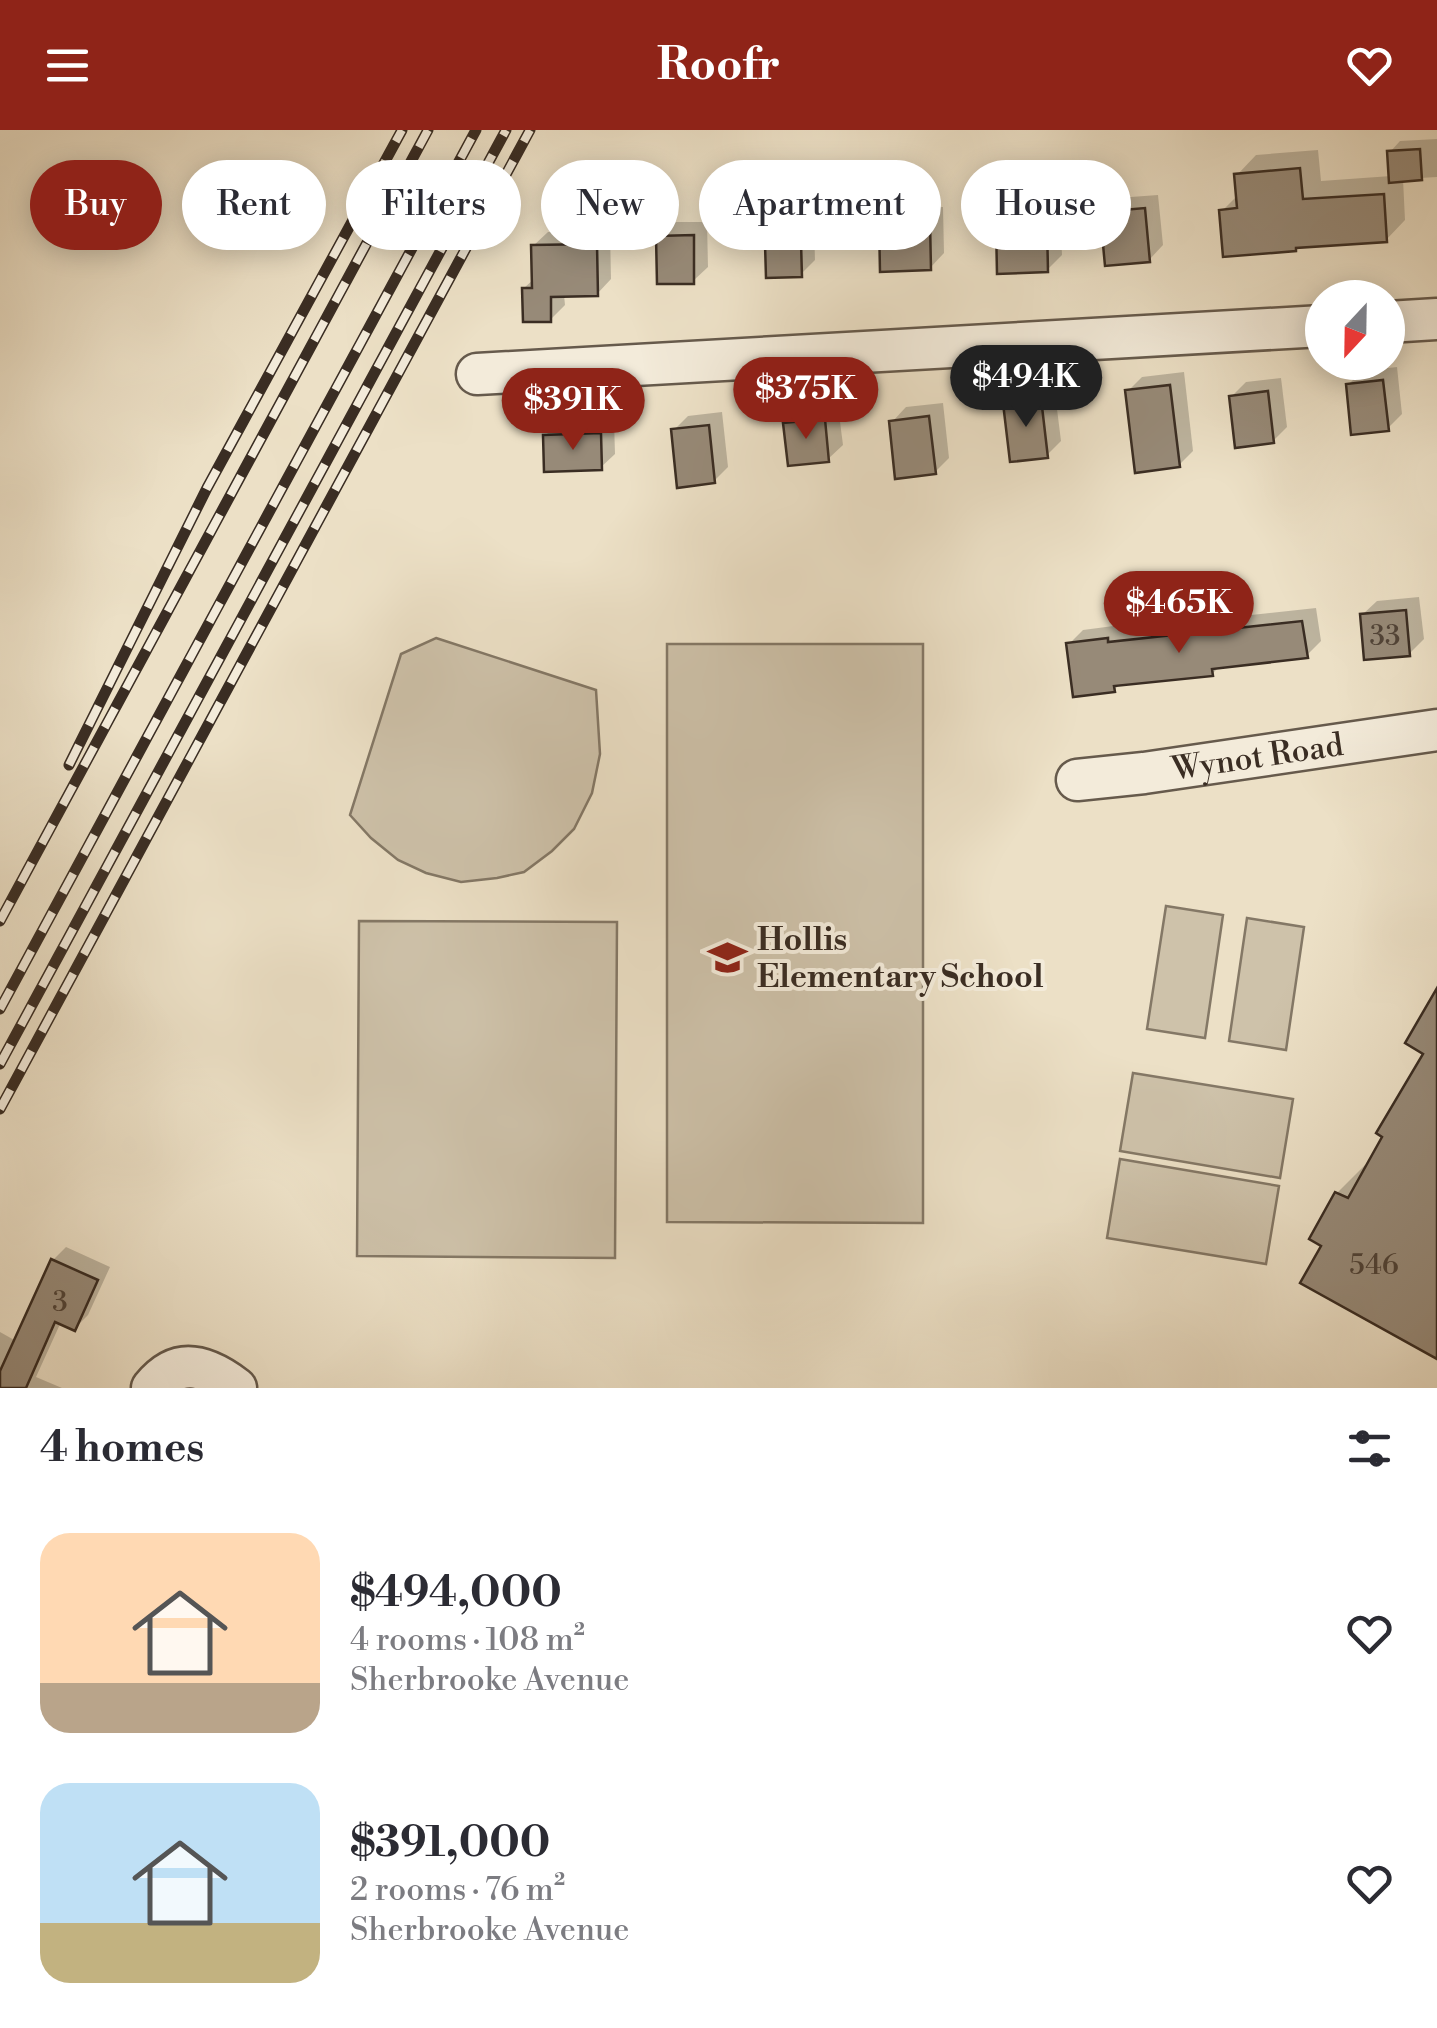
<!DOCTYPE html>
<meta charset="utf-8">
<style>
:root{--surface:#fff;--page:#f7f7f7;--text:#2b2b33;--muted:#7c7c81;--accent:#8f2418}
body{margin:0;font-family:"Libre Bodoni",serif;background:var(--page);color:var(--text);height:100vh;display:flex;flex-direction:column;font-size:38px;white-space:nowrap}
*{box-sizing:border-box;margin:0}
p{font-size:32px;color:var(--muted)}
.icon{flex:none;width:55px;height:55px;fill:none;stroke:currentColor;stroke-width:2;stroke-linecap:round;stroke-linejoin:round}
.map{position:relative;height:1258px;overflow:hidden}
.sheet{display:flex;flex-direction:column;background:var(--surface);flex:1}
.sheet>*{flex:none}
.hud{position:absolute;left:30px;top:30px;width:1378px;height:90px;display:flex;gap:20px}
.needle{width:65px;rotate:202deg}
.fabs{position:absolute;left:1305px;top:150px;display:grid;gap:20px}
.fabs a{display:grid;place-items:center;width:100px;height:100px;border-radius:50%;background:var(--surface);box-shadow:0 5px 25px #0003;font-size:50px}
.price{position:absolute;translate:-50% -85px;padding:0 22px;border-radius:35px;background:var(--accent);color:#fff;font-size:32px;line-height:65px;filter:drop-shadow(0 2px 5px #0008)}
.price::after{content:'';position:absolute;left:50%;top:60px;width:30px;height:22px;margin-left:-15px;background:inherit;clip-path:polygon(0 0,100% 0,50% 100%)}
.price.active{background:#222;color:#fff}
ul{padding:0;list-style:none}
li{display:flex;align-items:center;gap:30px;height:250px;padding:0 40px}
li span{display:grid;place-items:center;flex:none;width:280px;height:200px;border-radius:30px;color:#555}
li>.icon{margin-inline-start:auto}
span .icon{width:120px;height:120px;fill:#fffc;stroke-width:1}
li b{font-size:42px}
h2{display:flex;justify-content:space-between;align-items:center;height:120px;padding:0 40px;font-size:42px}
.pill{padding:0 35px;border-radius:45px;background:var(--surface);box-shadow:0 5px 25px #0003;font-size:35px;line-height:90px}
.pill.active{background:var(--accent);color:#fff}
header{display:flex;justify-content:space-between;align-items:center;height:130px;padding:0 40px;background:var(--accent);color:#fff;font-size:45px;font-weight:700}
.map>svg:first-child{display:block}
.garden{fill:#cec2aa;stroke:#847866;stroke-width:2.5}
.shadow{fill:#0003}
.building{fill:#978a78;stroke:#3a2d23;stroke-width:2.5}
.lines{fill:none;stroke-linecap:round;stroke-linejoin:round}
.minor-casing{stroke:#665a4c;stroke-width:45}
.minor{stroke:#f3ebda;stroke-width:40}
.rail-casing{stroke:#3a2d23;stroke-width:11}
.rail{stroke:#f3ebda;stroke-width:8;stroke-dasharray:22;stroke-linecap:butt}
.labels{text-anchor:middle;stroke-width:8;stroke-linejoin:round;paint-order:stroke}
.number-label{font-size:28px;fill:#514438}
.street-label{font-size:32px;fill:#3a2d23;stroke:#f3ebda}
.poi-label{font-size:32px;font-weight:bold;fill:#3a2d23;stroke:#f3ebda;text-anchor:start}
</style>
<header><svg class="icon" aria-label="menu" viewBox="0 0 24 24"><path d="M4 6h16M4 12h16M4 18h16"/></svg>Roofr<svg class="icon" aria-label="heart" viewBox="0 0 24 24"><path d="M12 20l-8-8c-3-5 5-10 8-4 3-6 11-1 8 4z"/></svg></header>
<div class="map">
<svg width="1437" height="1258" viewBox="0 0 1437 1258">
<rect width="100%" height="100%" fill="#ece0c6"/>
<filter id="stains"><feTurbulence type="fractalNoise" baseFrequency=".002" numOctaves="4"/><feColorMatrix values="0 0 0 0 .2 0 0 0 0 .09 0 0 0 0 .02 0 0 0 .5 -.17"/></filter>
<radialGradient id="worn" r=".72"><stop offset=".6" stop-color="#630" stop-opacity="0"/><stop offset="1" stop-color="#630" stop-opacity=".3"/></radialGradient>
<g class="garden">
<polygon points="436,508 596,560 600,624 592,663 574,699 552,721 524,742 497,748 461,752 426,743 398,730 371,708 350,685 401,524"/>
<polygon points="667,514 923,514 923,1093 667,1092"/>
<polygon points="1166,776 1223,785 1205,908 1147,899"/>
<polygon points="1247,788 1304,797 1286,920 1229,911"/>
<polygon points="359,791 617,792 615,1128 357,1126"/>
<polygon points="1133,943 1293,969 1280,1048 1120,1021"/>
<polygon points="1120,1029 1279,1056 1266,1134 1107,1108"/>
</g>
<g class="shadow">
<polygon points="1437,9 1437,47 1403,49 1405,90 1386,110 1222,81 1239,64 1237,45 1256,25 1318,20 1321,51 1391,46 1390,22 1400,11"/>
<polygon points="813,65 815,130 801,144 766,80 781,66"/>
<polygon points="1158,65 1163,115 1149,130 1103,83 1117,68"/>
<polygon points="943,77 944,123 930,138 882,93 896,79"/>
<polygon points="1060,81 1062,125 1047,140 999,96 1013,82"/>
<polygon points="672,92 707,92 708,137 693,151 658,107"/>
<polygon points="610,101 611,149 597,164 564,165 565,175 550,190 524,158 534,149 533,116 548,102"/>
<polygon points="1397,237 1402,284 1388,298 1348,255 1362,241"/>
<polygon points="1184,242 1193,321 1179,335 1128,261 1142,247"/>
<polygon points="1281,248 1287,297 1273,311 1232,266 1246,252"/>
<polygon points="1054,255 1061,311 1047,325 1006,274 1020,259"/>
<polygon points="943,273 949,328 935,342 892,292 906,277"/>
<polygon points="838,276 843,315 828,329 786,294 800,280"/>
<polygon points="722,282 728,337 714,351 674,300 688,286"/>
<polygon points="614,290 615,324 600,338 545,306 560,291"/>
<polygon points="1419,467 1424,509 1409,524 1362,485 1377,471"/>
<polygon points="1316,478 1321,511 1306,526 1220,536 1212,544 1121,553 1114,560 1069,514 1083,500 1121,495 1122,499"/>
<polygon points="1437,863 1437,1227 1324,1115 1313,1108 1337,1063 1365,1035 1368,1037 1426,923"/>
<polygon points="66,1117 110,1137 88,1185 75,1198 61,1192 36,1247 62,1258 0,1258 0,1202 16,1211 53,1130"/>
</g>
<g class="building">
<polygon points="1420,19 1422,50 1389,53 1387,21"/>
<polygon points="1300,38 1303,69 1384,64 1387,112 1296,118 1296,121 1223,127 1219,80 1237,78 1234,44"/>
<polygon points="800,78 802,147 766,148 764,79"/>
<polygon points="1145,78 1150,132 1105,136 1100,82"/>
<polygon points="930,91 931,140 880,142 879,92"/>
<polygon points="1047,94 1048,142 997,144 996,95"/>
<polygon points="694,105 694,154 657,154 656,106"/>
<polygon points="597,114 598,166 551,167 551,192 523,192 522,158 532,158 531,115"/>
<polygon points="1383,250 1389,301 1351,305 1346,254"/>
<polygon points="1170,255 1180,337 1135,343 1125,260"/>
<polygon points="1268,261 1274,313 1235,318 1229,266"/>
<polygon points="1041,268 1048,328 1010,332 1003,273"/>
<polygon points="929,286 936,344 895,349 889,291"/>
<polygon points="825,289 829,332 788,336 783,293"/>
<polygon points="709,295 715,353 677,358 671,299"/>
<polygon points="601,303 602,340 544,342 543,305"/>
<polygon points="1406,480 1410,526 1364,530 1360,484"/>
<polygon points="1302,491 1308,528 1212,539 1213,546 1114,556 1115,562 1073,567 1066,513 1108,508 1108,512"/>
<polygon points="1437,858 1437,1229 1300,1153 1321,1116 1309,1109 1335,1062 1348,1068 1382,1007 1376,1003 1423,924 1405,913"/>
<polygon points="51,1129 98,1150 75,1201 55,1192 26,1258 0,1258 0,1241"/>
</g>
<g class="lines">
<defs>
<g id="minor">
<polyline points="1388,192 1437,189"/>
<polyline points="477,244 1322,196"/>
<path id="s1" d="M 1077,650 L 1144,643 L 1437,600"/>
<path d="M 152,1258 C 178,1226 206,1235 236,1258"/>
</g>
</defs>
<use href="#minor" class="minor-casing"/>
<use href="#minor" class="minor"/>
<defs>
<g id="rail">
<polyline points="69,635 207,358 402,0"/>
<polyline points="0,791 428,0"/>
<polyline points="0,879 476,0"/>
<polyline points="0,934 506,0"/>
<polyline points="0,979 530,0"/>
</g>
</defs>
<use href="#rail" class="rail-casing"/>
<use href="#rail" class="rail"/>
</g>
<defs>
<symbol id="school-bare" viewBox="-9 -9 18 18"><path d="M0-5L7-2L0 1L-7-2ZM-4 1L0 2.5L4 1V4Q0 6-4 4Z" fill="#8f2418" stroke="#f3ebda" stroke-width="2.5" paint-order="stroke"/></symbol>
</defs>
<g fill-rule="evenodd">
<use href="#school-bare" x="700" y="800" width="55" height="55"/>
</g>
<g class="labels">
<g class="number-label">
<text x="1385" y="515">33</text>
<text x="1374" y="1144">546</text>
<text x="60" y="1181">3</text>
</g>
<g class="street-label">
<text dy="11" stroke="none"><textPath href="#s1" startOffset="182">Wynot Road</textPath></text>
</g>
<g class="poi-label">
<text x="757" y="820">Hollis<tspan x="757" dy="37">Elementary School</tspan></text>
</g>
</g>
<rect width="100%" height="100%" filter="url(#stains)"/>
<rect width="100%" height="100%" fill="url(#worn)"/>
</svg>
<div class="fabs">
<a><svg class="needle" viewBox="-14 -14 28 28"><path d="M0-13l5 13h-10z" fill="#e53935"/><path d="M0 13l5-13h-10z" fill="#7c7c81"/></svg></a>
</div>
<b class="price active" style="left:1026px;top:300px">$494K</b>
<b class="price" style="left:806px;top:312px">$375K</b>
<b class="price" style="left:573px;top:323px">$391K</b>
<b class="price" style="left:1179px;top:526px">$465K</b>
<div class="hud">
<a class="pill active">Buy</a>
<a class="pill">Rent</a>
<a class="pill">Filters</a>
<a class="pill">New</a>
<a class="pill">Apartment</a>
<a class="pill">House</a>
</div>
</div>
<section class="sheet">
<h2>4 homes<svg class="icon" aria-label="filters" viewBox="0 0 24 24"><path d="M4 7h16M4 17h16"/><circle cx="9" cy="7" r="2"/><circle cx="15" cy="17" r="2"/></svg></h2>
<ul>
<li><span style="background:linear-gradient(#ffd9b3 75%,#b9a48a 0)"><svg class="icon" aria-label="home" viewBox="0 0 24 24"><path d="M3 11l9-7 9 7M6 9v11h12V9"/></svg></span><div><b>$494,000</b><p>4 rooms · 108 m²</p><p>Sherbrooke Avenue</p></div><svg class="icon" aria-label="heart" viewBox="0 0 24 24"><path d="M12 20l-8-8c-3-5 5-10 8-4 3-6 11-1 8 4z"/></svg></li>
<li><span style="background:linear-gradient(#bfe0f5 70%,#c2b280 0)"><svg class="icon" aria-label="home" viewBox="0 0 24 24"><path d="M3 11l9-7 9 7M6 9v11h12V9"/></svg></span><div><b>$391,000</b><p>2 rooms · 76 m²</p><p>Sherbrooke Avenue</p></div><svg class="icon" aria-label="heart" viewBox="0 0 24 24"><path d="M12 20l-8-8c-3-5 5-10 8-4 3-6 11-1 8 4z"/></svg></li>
</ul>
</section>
